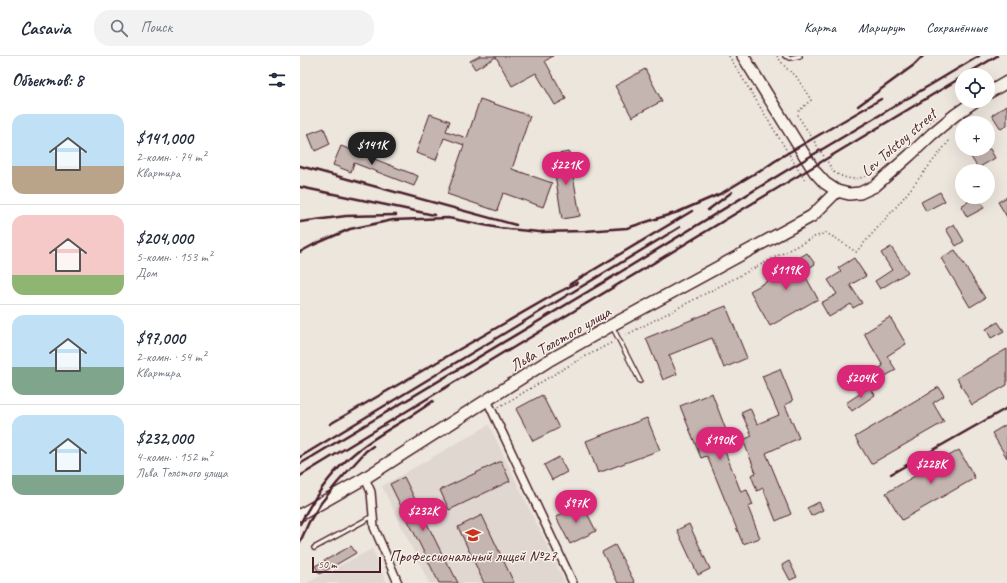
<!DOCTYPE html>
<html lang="ru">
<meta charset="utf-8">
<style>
:root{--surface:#fff;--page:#f2f2f3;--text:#1f2937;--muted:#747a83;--line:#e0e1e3;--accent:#db2777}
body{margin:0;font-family:Caveat,sans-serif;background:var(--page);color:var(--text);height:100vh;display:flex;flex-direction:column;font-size:15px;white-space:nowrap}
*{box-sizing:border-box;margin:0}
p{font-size:13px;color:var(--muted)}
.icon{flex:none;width:22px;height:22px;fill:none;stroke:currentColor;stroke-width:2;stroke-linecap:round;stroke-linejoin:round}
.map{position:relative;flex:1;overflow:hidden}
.side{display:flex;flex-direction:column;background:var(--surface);width:300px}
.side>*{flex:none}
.fabs{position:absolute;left:655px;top:12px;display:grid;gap:8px}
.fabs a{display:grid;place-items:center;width:40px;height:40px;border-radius:50%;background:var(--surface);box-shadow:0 4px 16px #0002;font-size:20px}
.scale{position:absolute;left:12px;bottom:10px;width:69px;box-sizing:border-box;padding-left:4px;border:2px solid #4a1f2b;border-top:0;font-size:11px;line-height:14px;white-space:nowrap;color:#4a1f2b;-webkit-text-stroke:3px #f7f3e8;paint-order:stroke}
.price{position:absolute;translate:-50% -34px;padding:0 9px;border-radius:14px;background:var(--accent);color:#fff;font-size:13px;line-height:26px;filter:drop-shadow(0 1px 2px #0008)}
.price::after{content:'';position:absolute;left:50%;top:24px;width:12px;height:9px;margin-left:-6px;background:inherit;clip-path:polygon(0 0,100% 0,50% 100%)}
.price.active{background:#222;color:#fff}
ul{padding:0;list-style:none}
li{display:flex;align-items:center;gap:12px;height:100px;padding:0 12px}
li+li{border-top:1px solid var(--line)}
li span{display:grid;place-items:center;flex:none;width:112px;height:80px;border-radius:12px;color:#555}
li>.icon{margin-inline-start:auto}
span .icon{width:48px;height:48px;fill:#fffc;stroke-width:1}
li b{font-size:17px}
h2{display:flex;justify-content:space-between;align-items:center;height:48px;padding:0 12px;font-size:17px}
header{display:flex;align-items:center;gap:24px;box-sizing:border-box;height:56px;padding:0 20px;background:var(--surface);border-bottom:1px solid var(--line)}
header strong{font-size:19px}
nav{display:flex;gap:22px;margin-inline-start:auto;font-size:14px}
.search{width:280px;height:36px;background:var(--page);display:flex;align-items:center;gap:10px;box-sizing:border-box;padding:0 14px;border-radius:16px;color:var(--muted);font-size:15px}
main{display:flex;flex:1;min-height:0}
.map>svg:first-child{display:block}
.built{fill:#e0d7d0}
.building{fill:#c4b5b0;stroke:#4a1f2b}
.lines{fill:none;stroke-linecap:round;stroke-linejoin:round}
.service-casing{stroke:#4a1f2b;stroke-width:6}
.minor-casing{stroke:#4a1f2b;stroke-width:10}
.primary-casing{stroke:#4a1f2b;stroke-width:14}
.path{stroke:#4a1f2b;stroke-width:1.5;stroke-dasharray:1 3;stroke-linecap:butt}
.service{stroke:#f7f3e8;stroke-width:3.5}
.minor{stroke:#f7f3e8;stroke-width:7}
.primary{stroke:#f7f3e8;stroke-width:11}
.rail{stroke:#4a1f2b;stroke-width:2.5}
.labels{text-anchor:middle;stroke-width:3;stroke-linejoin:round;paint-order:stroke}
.street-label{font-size:16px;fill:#4a1f2b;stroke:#f7f3e8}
.poi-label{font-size:16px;fill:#4a1f2b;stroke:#f7f3e8}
</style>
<header>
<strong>Casavia</strong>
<div class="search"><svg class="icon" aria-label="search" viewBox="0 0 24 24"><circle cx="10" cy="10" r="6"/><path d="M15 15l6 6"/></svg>Поиск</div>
<nav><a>Карта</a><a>Маршрут</a><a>Сохранённые</a></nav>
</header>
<main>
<section class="side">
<h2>Объектов: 8<svg class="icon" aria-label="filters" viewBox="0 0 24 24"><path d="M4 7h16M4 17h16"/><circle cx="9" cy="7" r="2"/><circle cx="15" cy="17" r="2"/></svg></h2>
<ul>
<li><span style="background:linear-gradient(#bfe0f5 65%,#b9a48a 0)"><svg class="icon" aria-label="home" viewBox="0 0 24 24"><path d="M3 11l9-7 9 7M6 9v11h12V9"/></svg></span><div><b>$141,000</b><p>2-комн. · 74 m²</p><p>Квартира</p></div></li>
<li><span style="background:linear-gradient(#f6c9c9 75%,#8fb573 0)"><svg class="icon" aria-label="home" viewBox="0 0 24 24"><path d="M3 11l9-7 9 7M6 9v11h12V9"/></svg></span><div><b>$204,000</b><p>5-комн. · 153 m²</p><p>Дом</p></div></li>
<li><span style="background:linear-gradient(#bfe0f5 65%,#7fa58c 0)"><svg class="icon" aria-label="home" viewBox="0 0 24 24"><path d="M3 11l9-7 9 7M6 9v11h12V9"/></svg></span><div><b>$97,000</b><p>2-комн. · 54 m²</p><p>Квартира</p></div></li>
<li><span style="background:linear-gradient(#bfe0f5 75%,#7fa58c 0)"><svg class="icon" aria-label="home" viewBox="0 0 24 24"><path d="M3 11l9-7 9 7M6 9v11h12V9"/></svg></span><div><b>$232,000</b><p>4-комн. · 152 m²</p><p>Льва Толстого улица</p></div></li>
</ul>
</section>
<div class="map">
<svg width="707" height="527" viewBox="0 0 707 527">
<rect width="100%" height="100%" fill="#ece6dd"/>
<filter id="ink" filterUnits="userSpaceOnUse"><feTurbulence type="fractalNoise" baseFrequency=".025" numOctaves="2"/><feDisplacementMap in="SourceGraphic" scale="8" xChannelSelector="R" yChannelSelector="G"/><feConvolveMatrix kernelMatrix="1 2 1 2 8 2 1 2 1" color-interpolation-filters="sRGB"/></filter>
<g filter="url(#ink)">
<g class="built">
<polygon points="189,369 265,527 129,527 82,430"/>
<polygon points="72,493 87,527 7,527"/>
</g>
<g class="building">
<polygon points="180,0 253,0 245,5 266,43 255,49 236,17 212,30 196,1 175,13 170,5"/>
<polygon points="345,13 362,45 332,61 315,30"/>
<polygon points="180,43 230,60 212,113 252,127 243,151 203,137 197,155 147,138 164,89 144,82 136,104 116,97 130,58 150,65 146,75 167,82"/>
<polygon points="707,49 707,69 701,73 692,59"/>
<polygon points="24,72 30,88 15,95 8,78"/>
<polygon points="41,90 118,120 114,130 54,107 51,116 33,109"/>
<polygon points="677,93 690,93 695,102 678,112 669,98"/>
<polygon points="269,96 280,160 262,163 252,99"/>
<polygon points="640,136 645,145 626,155 621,146"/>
<polygon points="676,141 678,141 684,152 667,161 661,150"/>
<polygon points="707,141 707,161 698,146"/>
<polygon points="654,168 664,185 656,190 646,173"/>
<polygon points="591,191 608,216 580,233 575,225 592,214 581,197"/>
<polygon points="655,194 685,242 670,251 641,202"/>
<polygon points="507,197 515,208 503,216 518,243 470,270 450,235 468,225 466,222"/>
<polygon points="554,202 566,220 550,229 562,247 553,252 551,248 529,261 521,247 537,238 528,224 541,216 538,212"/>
<polygon points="426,250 447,302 424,312 412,282 369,299 377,318 363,324 346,282"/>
<polygon points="590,261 606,288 587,300 596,314 580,323 575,314 583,310 564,277"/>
<polygon points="698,266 704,275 691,282 686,273"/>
<polygon points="707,293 707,329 672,349 657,322"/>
<polygon points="480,313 493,345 485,349 499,382 466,397 491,458 476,465 463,432 457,435 451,419 456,417 443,384 452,380 441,356 450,352 457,368 479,359 462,320"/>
<polygon points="570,331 575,339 552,355 546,347"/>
<polygon points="639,331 644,340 633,347 644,366 571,408 555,381 630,337 630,336"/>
<polygon points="412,337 432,390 424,393 441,436 447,434 453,449 448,451 460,482 443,488 407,400 401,402 380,350"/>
<polygon points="242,339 259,372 233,385 216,353"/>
<polygon points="347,362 360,394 298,417 286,385"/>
<polygon points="707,368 707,402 692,377"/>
<polygon points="659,394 675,422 602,464 586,437"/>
<polygon points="259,401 267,416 252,424 244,409"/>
<polygon points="201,405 210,425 149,454 140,434"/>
<polygon points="104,421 149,512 150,511 158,527 139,527 90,428"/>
<polygon points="519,446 523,454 511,460 507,452"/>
<polygon points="282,447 296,475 270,488 256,461"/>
<polygon points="182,459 214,527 184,527 158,471"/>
<polygon points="389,468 410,513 398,519 377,474"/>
<polygon points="315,489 335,527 318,527 302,496"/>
<polygon points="51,490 56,497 20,518 15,510"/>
<polygon points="489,505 497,521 490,524 482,509"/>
</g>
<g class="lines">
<defs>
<g id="service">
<polyline points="485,0 490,2 500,0"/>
<polyline points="312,270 340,325"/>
<polyline points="14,492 73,460"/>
</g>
<g id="minor">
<polyline points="187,344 273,527"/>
<polyline points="65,422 71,436 74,471 98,527"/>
</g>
<g id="primary">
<polyline points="443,0 515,116 525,127 537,135 549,138 560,137 575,130 610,99 632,78 655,59 675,45"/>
<polyline points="688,37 707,26"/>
<polyline points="0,459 65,422 248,305 312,269 512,160 537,135"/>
</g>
</defs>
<use href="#service" class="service-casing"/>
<use href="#minor" class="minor-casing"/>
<use href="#primary" class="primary-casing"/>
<g class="path">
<polyline points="429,0 506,126"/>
<path d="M 477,0 L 486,12 L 496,20 L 511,44 L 499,55 L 498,60 L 534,116 C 550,126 560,124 575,115"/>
<polyline points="630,66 638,59"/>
<polyline points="326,279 514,181 526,177 537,183 556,196 597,150 649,85"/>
<polyline points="199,351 275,306 313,286"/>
</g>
<use href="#service" class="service"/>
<use href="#minor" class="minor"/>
<use href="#primary" class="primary"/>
<g class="rail">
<polyline points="665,19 697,0"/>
<polyline points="558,50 614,9 623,0"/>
<polyline points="0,110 216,169"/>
<polyline points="459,116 481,101 581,43"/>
<polyline points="0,131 134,159"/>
<polyline points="408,154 432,136"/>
<polyline points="0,166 46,160 96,159"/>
<polyline points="0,196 13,189 50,173 93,164 148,162 199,172 239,176 285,175 327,172 378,156 422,137 462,113"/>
<polyline points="270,228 392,155"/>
<polyline points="206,296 662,21"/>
<polyline points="30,368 255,238 277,227"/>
<polyline points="0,401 380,171"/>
<polyline points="0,408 309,223 489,113 679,0"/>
<polyline points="591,418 707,352"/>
<polyline points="0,420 209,293"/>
<path d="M 0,468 C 14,441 32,415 56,396 C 80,376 108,364 133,345"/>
<polyline points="0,486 9,466 21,447 38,426 66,395 73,390"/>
</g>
</g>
</g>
<defs>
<symbol id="university-bare" viewBox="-9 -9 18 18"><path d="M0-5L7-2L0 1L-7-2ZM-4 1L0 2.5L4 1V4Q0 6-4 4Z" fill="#c8321e" stroke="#f7f3e8" stroke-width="2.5" paint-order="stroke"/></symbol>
</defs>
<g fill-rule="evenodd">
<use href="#university-bare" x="162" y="468" width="22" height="22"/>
</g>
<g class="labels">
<g class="street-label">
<text transform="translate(598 86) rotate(-41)" y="6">Lev Tolstoy street</text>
<text transform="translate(260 282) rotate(-30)" y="6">Льва Толстого улица</text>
</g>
<g class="poi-label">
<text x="173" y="505">Профессиональный лицей №27</text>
</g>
</g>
</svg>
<div class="fabs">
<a><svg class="icon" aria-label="locate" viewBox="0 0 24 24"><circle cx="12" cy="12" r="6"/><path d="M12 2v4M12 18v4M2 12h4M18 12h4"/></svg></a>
<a>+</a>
<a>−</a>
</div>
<div class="scale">50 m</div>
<b class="price active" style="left:72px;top:110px">$141K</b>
<b class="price" style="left:266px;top:130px">$221K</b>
<b class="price" style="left:486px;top:235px">$119K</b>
<b class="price" style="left:561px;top:343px">$204K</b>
<b class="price" style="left:420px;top:405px">$190K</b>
<b class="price" style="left:631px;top:429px">$228K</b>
<b class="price" style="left:276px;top:468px">$97K</b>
<b class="price" style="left:123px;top:476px">$232K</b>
</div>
</main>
